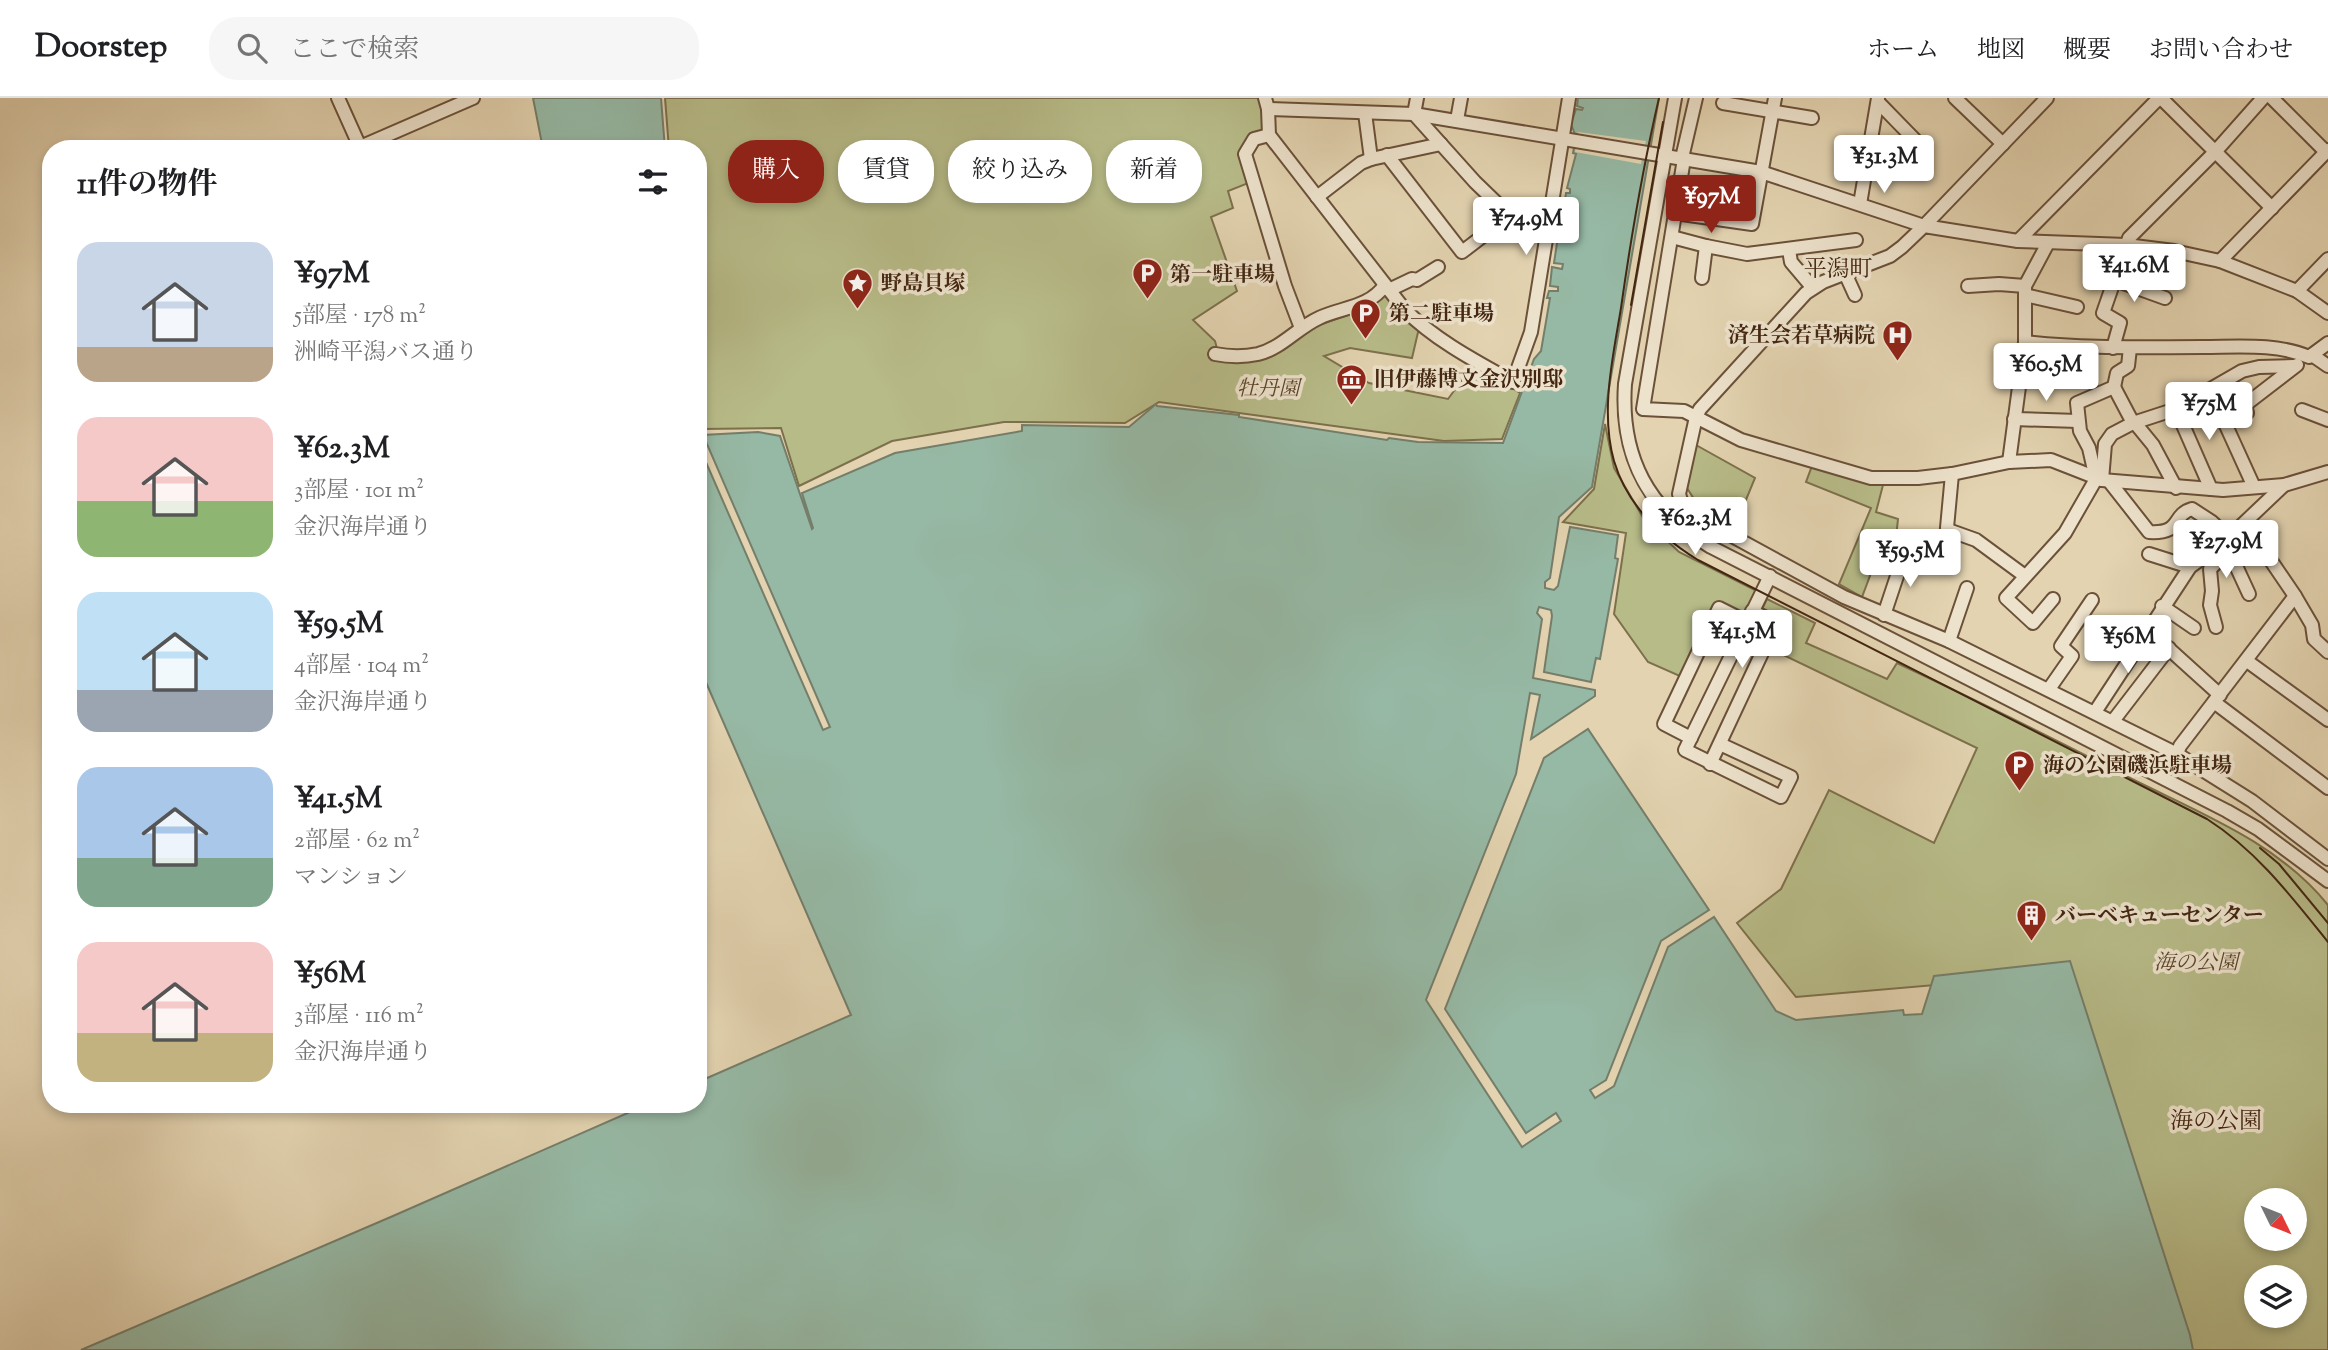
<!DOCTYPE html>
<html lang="ja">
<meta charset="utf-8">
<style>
:root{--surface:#fff;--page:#f6f6f6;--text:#202124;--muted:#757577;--line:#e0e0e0;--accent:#8f2418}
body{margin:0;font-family:"Sorts Mill Goudy","Noto Serif JP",serif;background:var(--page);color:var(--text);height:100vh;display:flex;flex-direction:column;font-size:26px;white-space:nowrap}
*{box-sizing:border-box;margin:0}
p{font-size:23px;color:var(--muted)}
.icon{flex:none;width:38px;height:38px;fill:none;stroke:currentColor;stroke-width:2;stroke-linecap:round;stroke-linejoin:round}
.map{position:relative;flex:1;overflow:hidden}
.drawer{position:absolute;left:42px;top:42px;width:665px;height:973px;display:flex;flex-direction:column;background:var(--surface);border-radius:28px;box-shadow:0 4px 10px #0003}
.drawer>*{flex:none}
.guide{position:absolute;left:728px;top:42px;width:665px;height:63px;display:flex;gap:14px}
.needle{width:46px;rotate:133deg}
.buttons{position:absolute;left:2244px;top:1090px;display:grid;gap:14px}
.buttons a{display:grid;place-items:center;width:63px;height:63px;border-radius:50%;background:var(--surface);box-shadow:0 4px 10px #0003;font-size:35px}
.price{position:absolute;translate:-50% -60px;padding:0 16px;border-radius:7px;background:#fff;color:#222;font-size:23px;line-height:46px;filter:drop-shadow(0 2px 4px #0008)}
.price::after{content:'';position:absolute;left:50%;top:42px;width:21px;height:16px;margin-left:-10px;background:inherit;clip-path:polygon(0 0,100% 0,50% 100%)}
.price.current{background:var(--accent);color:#fff}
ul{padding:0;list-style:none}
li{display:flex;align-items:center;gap:21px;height:175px;padding:0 35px}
li span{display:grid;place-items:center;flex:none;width:196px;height:140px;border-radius:21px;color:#555}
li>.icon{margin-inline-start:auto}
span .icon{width:84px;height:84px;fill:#fffc;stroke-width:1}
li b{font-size:30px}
h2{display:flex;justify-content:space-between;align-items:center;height:84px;padding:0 35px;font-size:30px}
.chip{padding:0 24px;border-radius:28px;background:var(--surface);box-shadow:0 4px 10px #0003;font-size:24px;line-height:63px}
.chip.current{background:var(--accent);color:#fff}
header{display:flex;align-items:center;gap:42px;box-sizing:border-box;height:98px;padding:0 35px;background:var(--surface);border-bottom:2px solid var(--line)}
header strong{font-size:33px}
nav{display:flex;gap:38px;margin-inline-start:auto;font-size:24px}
.search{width:490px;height:63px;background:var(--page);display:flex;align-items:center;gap:18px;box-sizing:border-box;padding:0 24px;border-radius:28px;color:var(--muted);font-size:26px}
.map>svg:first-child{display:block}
.green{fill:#b7bb88;stroke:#7d704c;stroke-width:2;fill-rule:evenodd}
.water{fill:#96b9a5;stroke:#757e6a;stroke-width:2}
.pier{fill:#e3d3b0}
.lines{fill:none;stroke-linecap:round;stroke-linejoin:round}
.minor-casing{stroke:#6b5139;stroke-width:16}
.minor{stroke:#ede2cc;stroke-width:12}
.tram{stroke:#432611;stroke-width:2}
.labels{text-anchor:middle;stroke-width:7;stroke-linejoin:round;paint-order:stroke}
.poi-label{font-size:21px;font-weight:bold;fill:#432611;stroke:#ede2cc;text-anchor:start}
.park-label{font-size:21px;font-style:italic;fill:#5a4429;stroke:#ede2cc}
.neighbourhood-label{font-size:23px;fill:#432611;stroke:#ede2cc}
</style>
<header>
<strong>Doorstep</strong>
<div class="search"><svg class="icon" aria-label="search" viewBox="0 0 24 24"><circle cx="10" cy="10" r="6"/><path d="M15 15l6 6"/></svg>ここで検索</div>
<nav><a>ホーム</a><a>地図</a><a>概要</a><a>お問い合わせ</a></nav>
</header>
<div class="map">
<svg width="2328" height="1252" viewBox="0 0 2328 1252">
<rect width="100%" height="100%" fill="#e3d3b0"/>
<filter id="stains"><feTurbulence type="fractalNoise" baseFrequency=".00286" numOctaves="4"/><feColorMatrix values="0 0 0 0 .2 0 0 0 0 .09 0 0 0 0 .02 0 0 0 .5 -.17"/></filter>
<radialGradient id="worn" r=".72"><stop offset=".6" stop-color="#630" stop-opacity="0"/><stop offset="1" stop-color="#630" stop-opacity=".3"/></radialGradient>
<g class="green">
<polygon points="665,0 1261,0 1264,34 1242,57 1251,84 1228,93 1233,110 1211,119 1237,193 1193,222 1215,243 1220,262 1270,258 1313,229 1362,212 1386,197 1419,230 1412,260 1350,250 1324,258 1369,285 1448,301 1474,266 1520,295 1502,341 1444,343 1159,304 1125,325 1004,324 892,343 799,388 781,330 702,331 698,324 698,51 669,51"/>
<polygon points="1605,326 1614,370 1644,421 1679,454 1757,493 1745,518 1717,505 1682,579 1648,564 1614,516 1626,435 1563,424 1594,391"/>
<polygon points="1696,347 1755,380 1736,426 1694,401 1687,390"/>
<polygon points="1812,368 1883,387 1876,414 1898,421 1894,458 1879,454 1862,499 1839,486 1871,410 1806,384"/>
<path d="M 1767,501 L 1815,525 L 1806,545 L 1887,581 L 1897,565 C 1976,602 2054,641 2132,681 C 2202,716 2278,745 2328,807 L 2328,1252 L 2167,1252 L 2063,876 L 1796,899 L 1737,825 L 1781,791 L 1829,692 L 1934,745 L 1977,650 L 1767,549 L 1778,525 L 1760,515 ZM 2256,1102 L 2294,1102 L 2294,1141 L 2256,1141 ZM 2256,1180 L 2294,1180 L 2294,1218 L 2256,1218 Z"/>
</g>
<g class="water">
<polygon points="533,0 661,0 665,51 543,51"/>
<polygon points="1578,0 1659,0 1592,389 1559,419 1550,480 1545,484 1545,490 1554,492 1558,488 1570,429 1618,437 1615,460 1618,461 1600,561 1596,560 1591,584 1544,574 1552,518 1551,512 1539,509 1537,515 1542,521 1533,580 1595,592 1595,598 1531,641 1540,597 1530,595 1516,676 1426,902 1522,1049 1561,1023 1556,1015 1526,1035 1445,911 1544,660 1588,631 1709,812 1661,843 1606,982 1590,992 1595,1000 1614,988 1668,849 1714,819 1776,913 1796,922 1903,912 1904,917 1922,916 1934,878 2070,863 2190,1237 2193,1252 81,1252 393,1118 648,1006 698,1006 698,984 851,917 698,566 698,346 823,632 830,629 703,337 758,334 780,338 812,431 813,430 802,395 895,355 1022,333 1022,327 1129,329 1156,306 1157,308 1239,317 1239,319 1387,342 1389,340 1418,344 1503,345 1534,261 1541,253 1550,200 1547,200 1549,193 1558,193 1558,189 1550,188 1552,169 1562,171 1563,166 1554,165 1560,125 1570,126 1570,124 1561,122 1562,116 1572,117 1573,111 1564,108 1566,95 1570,95 1570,91 1567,90 1576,56 1573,55 1576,39 1571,26 1576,11 1582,12 1583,10 1577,8"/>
</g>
<polygon class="pier" points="1578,34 1646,43 1641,66 1575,54"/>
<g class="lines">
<defs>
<g id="minor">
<polyline points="338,0 360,49 473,0"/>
<path d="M 1265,0 L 1268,11 L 1269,37 L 1404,211 C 1435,242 1475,263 1513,284 L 1531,234 L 1569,0"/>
<polyline points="1417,0 1414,16 1475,84 1505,113 1526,126 1546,131"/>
<path d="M 1675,0 L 1625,286 C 1620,359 1648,412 1711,449 L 2227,713 L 2258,731 L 2328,783"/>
<polyline points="1955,0 2003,46"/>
<polyline points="2161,0 2272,110"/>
<polyline points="2272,0 2326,54"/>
<polyline points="1878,4 1916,43"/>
<polyline points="1723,5 1812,20"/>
<polyline points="1268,11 1414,16 1761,74 1924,128 2047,0"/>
<polyline points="1365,15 1371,61"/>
<polyline points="1457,22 1461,0"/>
<polyline points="1269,37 1254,41 1245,56 1285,188 1301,230"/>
<polyline points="1387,57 1462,154 1496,128 1505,113"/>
<polyline points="1682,60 1696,0"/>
<polyline points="1684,61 1643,311 1684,313 1741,342 1871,380 1918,380 1952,376 2009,364 2051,362 2102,382 2223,392 2284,387 2328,374"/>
<polyline points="1317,99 1361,65 1371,61 1441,46"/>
<polyline points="1860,106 1878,0"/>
<polyline points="1675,115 1752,126 1775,0"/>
<polyline points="1672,139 1706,148 1702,180"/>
<polyline points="2018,143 2159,0"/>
<polyline points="1706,148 1747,156 1856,142"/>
<polyline points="1789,152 1791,164 1813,190"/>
<polyline points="2220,163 2328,52"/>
<polyline points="1845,175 1855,197"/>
<polyline points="2115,182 2165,200"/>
<polyline points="1968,188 1999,186 2025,188"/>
<polyline points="1389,192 1412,181 1417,182 1438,169"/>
<polyline points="2297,193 2328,161"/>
<polyline points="2025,197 2077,209"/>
<polyline points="2328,215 2297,193 2220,163 2174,153 2126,147 2018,143 1924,128 1902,149 1890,158 1823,184 1806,195 1700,311 1696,319 1679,396 1683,409 1690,415 1844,499 1949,543 2177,656 2252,703 2328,761"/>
<path d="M 2025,244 C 2085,251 2143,249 2203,249 C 2236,249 2277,245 2309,259 L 2328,245"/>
<polyline points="2113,250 2120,225 2103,215 2129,140 2215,54 2263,0"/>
<path d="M 1215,256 C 1230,259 1244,259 1258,256 C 1282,250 1297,230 1319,220 C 1342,209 1369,210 1385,187"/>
<polyline points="2312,257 2328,268"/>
<polyline points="2114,289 2133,325"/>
<polyline points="2176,311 2211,391"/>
<polyline points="2302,312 2328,322"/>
<polyline points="2014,321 2078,323"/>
<polyline points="2135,325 2153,347 2176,390"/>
<polyline points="2009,364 2025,244 2025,188 2048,145"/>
<polyline points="2102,382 2105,346 2112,336 2133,325 2176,311 2242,273 2259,269 2294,268"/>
<path d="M 2109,383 L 2149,434 C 2183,436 2171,417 2192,411 L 2212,424 L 2229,440"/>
<polyline points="2254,389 2224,323 2247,315 2245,307 2297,267"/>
<polyline points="2246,426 2295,498 2312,527 2314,541 2328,554"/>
<polyline points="1948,432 1976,442 2025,478"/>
<polyline points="2225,444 2249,496"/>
<polyline points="2149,456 2190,469"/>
<polyline points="1894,458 1944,462 1952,376"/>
<polyline points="2053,501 2033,525 2006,500 2065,435 2096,381 2089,350 2080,333 2077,305 2114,289 2117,275 2128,268 2130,250"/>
<polyline points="2162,508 2194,530"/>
<polyline points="1884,517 1897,478 1897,460"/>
<polyline points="2216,529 2210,507 2212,493 2210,471 2223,458 2222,446"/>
<polyline points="2147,531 2220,597"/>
<polyline points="1949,543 1967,490"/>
<polyline points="2247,563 2328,622"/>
<polyline points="2049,591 2072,558 2061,548 2092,502"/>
<polyline points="2214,604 2328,690"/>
<polyline points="2095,614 2190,469 2222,446 2284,387"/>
<polyline points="2113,623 2169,550"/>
<polyline points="1691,640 1664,626 1719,510 1747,524"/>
<polyline points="1720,646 1791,679 1781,699 1685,652 1770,478"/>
<polyline points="2177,656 2180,648 2295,498"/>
<polyline points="1710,666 1776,525 1752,513"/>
</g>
</defs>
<use href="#minor" class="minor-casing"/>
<use href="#minor" class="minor"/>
<g class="tram">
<path d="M 1659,0 C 1643,69 1631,139 1621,210 C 1613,259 1600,313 1614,363 C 1627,407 1659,438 1698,462 L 2207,721 C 2257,753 2291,798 2328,844"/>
<polyline points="1631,207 1663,24"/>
<polyline points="2260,750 2279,766 2328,825"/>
</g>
</g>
<defs>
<symbol id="parking-pin" viewBox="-11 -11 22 30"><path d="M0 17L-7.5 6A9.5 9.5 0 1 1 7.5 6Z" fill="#8f2418" stroke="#ede2cc"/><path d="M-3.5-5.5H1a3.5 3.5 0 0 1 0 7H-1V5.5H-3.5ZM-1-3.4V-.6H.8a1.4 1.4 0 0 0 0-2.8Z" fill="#fff"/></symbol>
<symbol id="sight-pin" viewBox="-11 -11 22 30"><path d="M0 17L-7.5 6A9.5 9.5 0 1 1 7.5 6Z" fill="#8f2418" stroke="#ede2cc"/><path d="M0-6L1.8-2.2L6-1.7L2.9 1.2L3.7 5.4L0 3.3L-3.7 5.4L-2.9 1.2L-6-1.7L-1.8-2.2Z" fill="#fff"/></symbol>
<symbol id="hospital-pin" viewBox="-11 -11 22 30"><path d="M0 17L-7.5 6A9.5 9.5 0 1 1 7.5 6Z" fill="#8f2418" stroke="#ede2cc"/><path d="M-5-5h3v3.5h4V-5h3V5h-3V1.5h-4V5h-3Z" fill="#fff"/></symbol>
<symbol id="museum-pin" viewBox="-11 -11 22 30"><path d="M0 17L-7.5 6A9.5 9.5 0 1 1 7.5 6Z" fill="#8f2418" stroke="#ede2cc"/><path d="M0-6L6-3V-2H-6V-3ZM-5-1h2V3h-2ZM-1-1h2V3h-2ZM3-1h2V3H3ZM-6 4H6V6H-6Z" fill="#fff"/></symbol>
<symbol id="building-pin" viewBox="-11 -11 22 30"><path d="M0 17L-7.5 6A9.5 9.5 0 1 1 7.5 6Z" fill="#8f2418" stroke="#ede2cc"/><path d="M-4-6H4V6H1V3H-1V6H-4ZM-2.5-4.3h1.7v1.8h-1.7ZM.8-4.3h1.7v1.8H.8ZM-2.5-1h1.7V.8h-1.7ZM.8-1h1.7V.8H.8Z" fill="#fff"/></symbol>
</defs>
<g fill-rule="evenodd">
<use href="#parking-pin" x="1130" y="158" width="35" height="47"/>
<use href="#sight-pin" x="840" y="168" width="35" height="47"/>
<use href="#parking-pin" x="1348" y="198" width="35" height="47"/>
<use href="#hospital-pin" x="1880" y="220" width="35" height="47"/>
<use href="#museum-pin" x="1334" y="264" width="35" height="47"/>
<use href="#parking-pin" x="2002" y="650" width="35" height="47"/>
<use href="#building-pin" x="2014" y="800" width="35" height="47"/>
</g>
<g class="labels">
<g class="poi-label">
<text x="1170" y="183">第一駐車場</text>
<text x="881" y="192">野島貝塚</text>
<text x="1389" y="222">第二駐車場</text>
<text x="1875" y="244" text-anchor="end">済生会若草病院</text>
<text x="1374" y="288">旧伊藤博文金沢別邸</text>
<text x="2043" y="674">海の公園磯浜駐車場</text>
<text x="2055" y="824">バーベキューセンター</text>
</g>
<g class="park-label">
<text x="1268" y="297">牡丹園</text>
<text x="2196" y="871">海の公園</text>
</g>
<g class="neighbourhood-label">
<text x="1838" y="178">平潟町</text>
<text x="2216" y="1030">海の公園</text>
</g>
</g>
<rect width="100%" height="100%" filter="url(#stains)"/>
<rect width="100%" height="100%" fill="url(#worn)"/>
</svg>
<div class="buttons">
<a><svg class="needle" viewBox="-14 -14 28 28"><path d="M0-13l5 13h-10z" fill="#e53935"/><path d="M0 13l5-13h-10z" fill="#757577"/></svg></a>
<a><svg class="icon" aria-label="layers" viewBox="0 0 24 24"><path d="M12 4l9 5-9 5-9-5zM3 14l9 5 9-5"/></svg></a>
</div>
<b class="price" style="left:1884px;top:97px">¥31.3M</b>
<b class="price current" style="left:1711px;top:137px">¥97M</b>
<b class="price" style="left:1526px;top:159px">¥74.9M</b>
<b class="price" style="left:2134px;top:206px">¥41.6M</b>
<b class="price" style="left:2046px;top:305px">¥60.5M</b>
<b class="price" style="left:2209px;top:344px">¥75M</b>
<b class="price" style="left:1695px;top:459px">¥62.3M</b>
<b class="price" style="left:2226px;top:482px">¥27.9M</b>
<b class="price" style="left:1910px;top:491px">¥59.5M</b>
<b class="price" style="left:1742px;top:572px">¥41.5M</b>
<b class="price" style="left:2128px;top:577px">¥56M</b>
<div class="guide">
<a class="chip current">購入</a>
<a class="chip">賃貸</a>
<a class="chip">絞り込み</a>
<a class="chip">新着</a>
</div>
<section class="drawer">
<h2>11件の物件<svg class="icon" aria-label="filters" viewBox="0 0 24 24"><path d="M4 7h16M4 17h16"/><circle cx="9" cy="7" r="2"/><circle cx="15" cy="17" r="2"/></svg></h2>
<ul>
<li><span style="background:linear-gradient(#c9d6e8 75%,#b9a48a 0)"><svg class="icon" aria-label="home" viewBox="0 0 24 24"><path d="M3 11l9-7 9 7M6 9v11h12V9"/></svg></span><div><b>¥97M</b><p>5部屋 · 178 m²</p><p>洲崎平潟バス通り</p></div></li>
<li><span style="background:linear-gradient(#f6c9c9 60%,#8fb573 0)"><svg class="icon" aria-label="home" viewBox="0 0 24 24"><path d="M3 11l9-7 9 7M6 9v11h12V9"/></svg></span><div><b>¥62.3M</b><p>3部屋 · 101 m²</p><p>金沢海岸通り</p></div></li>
<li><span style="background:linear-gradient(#bfe0f5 70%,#9aa5b1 0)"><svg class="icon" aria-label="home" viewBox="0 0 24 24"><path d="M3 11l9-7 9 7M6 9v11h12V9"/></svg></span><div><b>¥59.5M</b><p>4部屋 · 104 m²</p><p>金沢海岸通り</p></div></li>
<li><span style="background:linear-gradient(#a9c7e8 65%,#7fa58c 0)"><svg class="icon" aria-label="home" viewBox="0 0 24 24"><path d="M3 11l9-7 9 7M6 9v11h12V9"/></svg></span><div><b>¥41.5M</b><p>2部屋 · 62 m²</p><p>マンション</p></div></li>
<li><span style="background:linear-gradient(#f6c9c9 65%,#c2b280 0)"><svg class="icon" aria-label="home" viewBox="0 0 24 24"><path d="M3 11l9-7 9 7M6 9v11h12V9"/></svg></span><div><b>¥56M</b><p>3部屋 · 116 m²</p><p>金沢海岸通り</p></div></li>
</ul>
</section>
</div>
